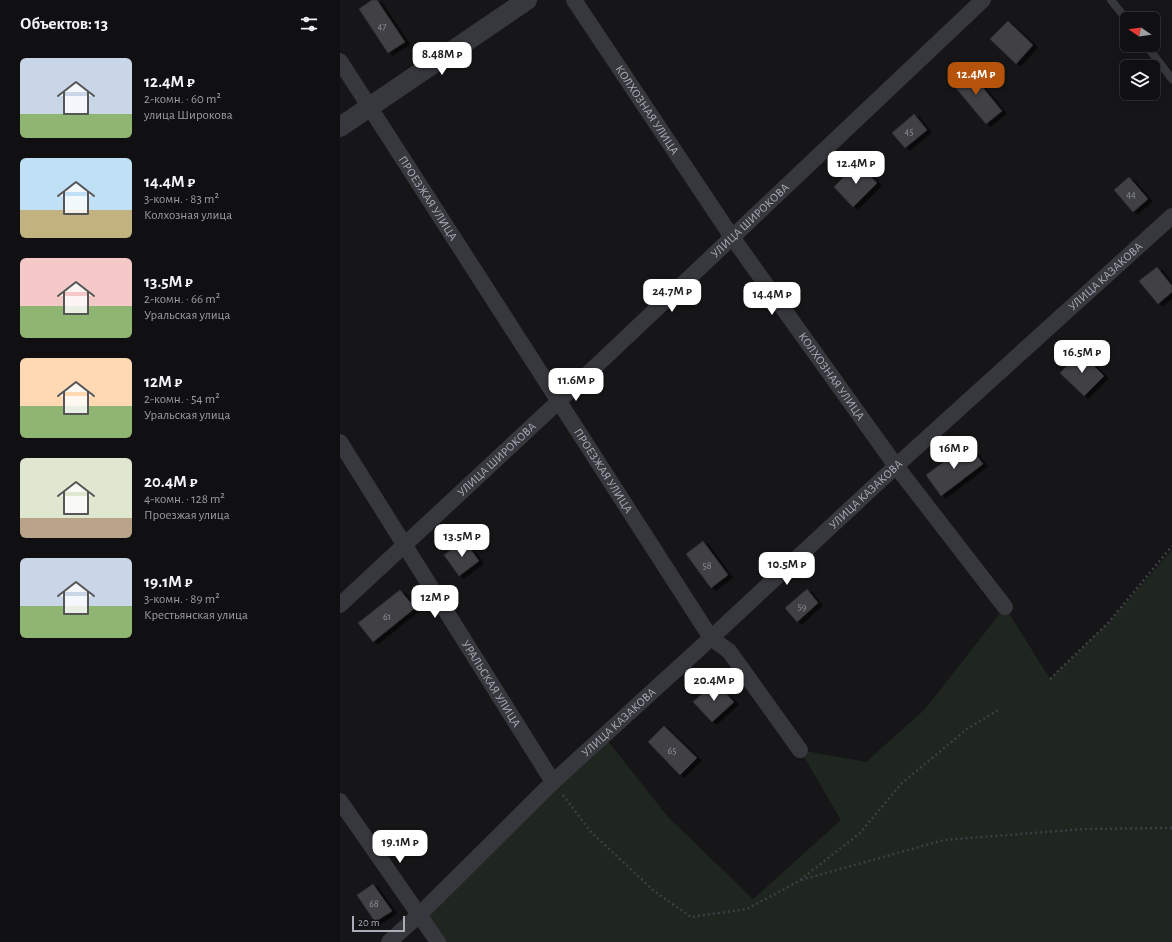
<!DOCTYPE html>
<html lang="ru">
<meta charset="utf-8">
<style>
:root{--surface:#101012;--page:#19191b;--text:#f1f3f6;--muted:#9c9d9f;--line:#303032;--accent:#b45309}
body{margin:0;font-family:"Alegreya Sans",sans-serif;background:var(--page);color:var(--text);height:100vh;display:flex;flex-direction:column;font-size:15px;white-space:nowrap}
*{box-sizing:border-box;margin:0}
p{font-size:13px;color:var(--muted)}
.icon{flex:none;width:22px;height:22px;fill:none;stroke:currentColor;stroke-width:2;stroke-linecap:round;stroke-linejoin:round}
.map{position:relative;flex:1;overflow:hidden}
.side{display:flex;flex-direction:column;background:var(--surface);width:340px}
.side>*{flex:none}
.needle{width:26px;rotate:283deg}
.buttons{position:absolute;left:780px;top:12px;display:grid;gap:8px}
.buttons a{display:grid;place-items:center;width:40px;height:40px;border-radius:6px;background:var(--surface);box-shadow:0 2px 10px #0003,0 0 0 1px var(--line);font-size:20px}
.scale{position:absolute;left:12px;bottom:10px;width:53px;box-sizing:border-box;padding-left:4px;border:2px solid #a8adb8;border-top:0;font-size:11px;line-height:14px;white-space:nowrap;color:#a8adb8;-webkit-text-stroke:3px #111113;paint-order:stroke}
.price{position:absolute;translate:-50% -34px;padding:0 9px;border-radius:8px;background:#fff;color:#222;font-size:13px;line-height:26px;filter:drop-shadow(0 1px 2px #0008)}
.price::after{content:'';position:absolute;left:50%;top:24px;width:12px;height:9px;margin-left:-6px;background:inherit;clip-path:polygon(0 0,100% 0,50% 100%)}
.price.current{background:var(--accent);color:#fff}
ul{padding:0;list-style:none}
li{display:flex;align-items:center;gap:12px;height:100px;padding:0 20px}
li span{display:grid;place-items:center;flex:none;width:112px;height:80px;border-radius:6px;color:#555}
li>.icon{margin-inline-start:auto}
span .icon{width:48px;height:48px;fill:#fffc;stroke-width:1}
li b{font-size:17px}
h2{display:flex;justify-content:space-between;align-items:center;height:48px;padding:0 20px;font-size:17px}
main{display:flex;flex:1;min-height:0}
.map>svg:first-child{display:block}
.green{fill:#1e261f}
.building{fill:#404145;stroke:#303034;filter:url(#shadow)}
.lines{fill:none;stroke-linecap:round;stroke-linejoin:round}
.path{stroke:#3d3f44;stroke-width:2.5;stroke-dasharray:2 3;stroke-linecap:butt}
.service{stroke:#37383d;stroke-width:8}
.minor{stroke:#37383d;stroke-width:16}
.tertiary{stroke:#37383d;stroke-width:20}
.labels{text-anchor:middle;stroke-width:3;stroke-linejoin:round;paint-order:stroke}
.number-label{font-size:10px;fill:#8e929b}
.street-label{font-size:12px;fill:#a8adb8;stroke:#111113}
</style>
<main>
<section class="side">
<h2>Объектов: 13<svg class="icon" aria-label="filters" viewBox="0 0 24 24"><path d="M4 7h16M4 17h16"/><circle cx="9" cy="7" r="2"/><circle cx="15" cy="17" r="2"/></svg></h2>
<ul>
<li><span style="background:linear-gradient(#c9d6e8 70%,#8fb573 0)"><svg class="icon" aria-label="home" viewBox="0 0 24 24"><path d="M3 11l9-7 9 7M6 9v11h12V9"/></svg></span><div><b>12.4M ₽</b><p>2-комн. · 60 m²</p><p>улица Широкова</p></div></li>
<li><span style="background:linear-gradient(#bfe0f5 65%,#c2b280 0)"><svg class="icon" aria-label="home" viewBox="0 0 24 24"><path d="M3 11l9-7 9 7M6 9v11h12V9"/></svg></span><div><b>14.4M ₽</b><p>3-комн. · 83 m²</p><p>Колхозная улица</p></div></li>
<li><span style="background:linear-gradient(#f6c9c9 60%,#8fb573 0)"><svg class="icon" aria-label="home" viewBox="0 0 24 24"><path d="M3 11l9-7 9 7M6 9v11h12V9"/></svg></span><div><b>13.5M ₽</b><p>2-комн. · 66 m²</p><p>Уральская улица</p></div></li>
<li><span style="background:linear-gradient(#ffd9b3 60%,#8fb573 0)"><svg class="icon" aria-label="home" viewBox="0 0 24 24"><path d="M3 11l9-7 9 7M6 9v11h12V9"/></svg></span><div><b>12M ₽</b><p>2-комн. · 54 m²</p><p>Уральская улица</p></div></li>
<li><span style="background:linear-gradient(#dfe7d0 75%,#b9a48a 0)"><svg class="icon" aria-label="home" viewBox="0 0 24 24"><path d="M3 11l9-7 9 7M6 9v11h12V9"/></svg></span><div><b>20.4M ₽</b><p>4-комн. · 128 m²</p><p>Проезжая улица</p></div></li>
<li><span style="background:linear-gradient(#c9d6e8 60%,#8fb573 0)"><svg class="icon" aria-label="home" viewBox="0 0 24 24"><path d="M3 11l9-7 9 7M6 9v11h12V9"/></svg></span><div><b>19.1M ₽</b><p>3-комн. · 89 m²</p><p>Крестьянская улица</p></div></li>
</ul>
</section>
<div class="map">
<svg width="832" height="942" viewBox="0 0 832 942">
<defs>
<filter id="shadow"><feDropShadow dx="4.5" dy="2.5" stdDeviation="0" flood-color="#0009"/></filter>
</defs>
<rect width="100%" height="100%" fill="#161618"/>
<polygon class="green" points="832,550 832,942 98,942 79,915 264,736 328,817 413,899 501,820 460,750 526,762 585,709 665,607 710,679 768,623"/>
<g class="building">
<polygon points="32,0 37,0 65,42 48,53 19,9"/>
<polygon points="668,21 693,45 676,64 650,39"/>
<polygon points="626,67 662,111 646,124 610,81"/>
<polygon points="574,114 587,130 565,148 552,133"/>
<polygon points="518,163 537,183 513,207 494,187"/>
<polygon points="789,177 808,199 793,212 774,190"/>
<polygon points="817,267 832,286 832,292 818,304 799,281"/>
<polygon points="740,352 764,376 744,396 720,373"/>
<polygon points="628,444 643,464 601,496 586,475"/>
<polygon points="124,540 139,561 119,576 104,555"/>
<polygon points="363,541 388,575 371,588 346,554"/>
<polygon points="467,589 478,603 457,622 445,608"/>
<polygon points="60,590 75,608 33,642 18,623"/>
<polygon points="375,682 394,702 372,722 353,702"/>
<polygon points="324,726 357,758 340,775 308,742"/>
<polygon points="33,884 52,911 35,922 17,895"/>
</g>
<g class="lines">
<g class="path">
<polyline points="710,679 768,623 832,546"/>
<polyline points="223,795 251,832 314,891 351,917 407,909 459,881 520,833 561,784 627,729 660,709"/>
<polyline points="461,880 604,840 744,829 832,828"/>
</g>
<g class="service">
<polyline points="771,0 787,20"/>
<polyline points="806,45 832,79"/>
</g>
<g class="minor">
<path id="s1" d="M 234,0 L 392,237 L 556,466 L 665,607"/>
<path id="s2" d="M 0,61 L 371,638 L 389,651 L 460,750"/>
<path id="s3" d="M 0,442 L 213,782"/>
<path id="s4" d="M 0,605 L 219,401 L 643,0"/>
<polyline points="0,801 98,942"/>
<path id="s5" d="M 49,942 L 79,915 L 213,782 L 371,638 L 556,466 L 832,216"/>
</g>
<polyline class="tertiary" points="0,127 187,0"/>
</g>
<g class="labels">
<g class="number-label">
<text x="42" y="30">47</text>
<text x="569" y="135">45</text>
<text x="791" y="198">44</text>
<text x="367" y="569">58</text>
<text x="462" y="610">59</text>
<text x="47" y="620">61</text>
<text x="332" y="754">65</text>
<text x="34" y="907">68</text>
</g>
<g class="street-label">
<text dy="4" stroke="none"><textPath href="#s1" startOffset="132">КОЛХОЗНАЯ УЛИЦА</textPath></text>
<text dy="4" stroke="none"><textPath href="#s2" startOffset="163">ПРОЕЗЖАЯ УЛИЦА</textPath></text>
<text dy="4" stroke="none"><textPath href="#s4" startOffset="562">УЛИЦА ШИРОКОВА</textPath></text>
<text dy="4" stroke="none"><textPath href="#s5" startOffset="978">УЛИЦА КАЗАКОВА</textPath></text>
<text dy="4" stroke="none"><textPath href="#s1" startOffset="456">КОЛХОЗНАЯ УЛИЦА</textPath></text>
<text dy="4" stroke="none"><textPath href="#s4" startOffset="214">УЛИЦА ШИРОКОВА</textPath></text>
<text dy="4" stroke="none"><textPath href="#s2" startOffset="487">ПРОЕЗЖАЯ УЛИЦА</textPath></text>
<text dy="4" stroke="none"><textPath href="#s5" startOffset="654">УЛИЦА КАЗАКОВА</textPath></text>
<text dy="4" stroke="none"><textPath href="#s3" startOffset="285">УРАЛЬСКАЯ УЛИЦА</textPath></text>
<text dy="4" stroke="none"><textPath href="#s5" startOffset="318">УЛИЦА КАЗАКОВА</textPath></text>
</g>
</g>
</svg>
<div class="buttons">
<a><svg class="needle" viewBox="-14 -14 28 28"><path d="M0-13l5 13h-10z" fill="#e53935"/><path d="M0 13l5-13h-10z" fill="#9c9d9f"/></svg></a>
<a><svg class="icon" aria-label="layers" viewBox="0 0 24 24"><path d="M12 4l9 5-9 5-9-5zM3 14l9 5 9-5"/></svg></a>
</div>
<div class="scale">20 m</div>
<b class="price" style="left:102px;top:76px">8.48M ₽</b>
<b class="price current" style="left:636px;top:96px">12.4M ₽</b>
<b class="price" style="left:516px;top:185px">12.4M ₽</b>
<b class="price" style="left:332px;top:313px">24.7M ₽</b>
<b class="price" style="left:432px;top:316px">14.4M ₽</b>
<b class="price" style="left:742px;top:374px">16.5M ₽</b>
<b class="price" style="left:236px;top:402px">11.6M ₽</b>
<b class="price" style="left:614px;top:470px">16M ₽</b>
<b class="price" style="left:122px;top:558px">13.5M ₽</b>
<b class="price" style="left:447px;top:586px">10.5M ₽</b>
<b class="price" style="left:95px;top:619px">12M ₽</b>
<b class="price" style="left:374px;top:702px">20.4M ₽</b>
<b class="price" style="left:60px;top:864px">19.1M ₽</b>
</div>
</main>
